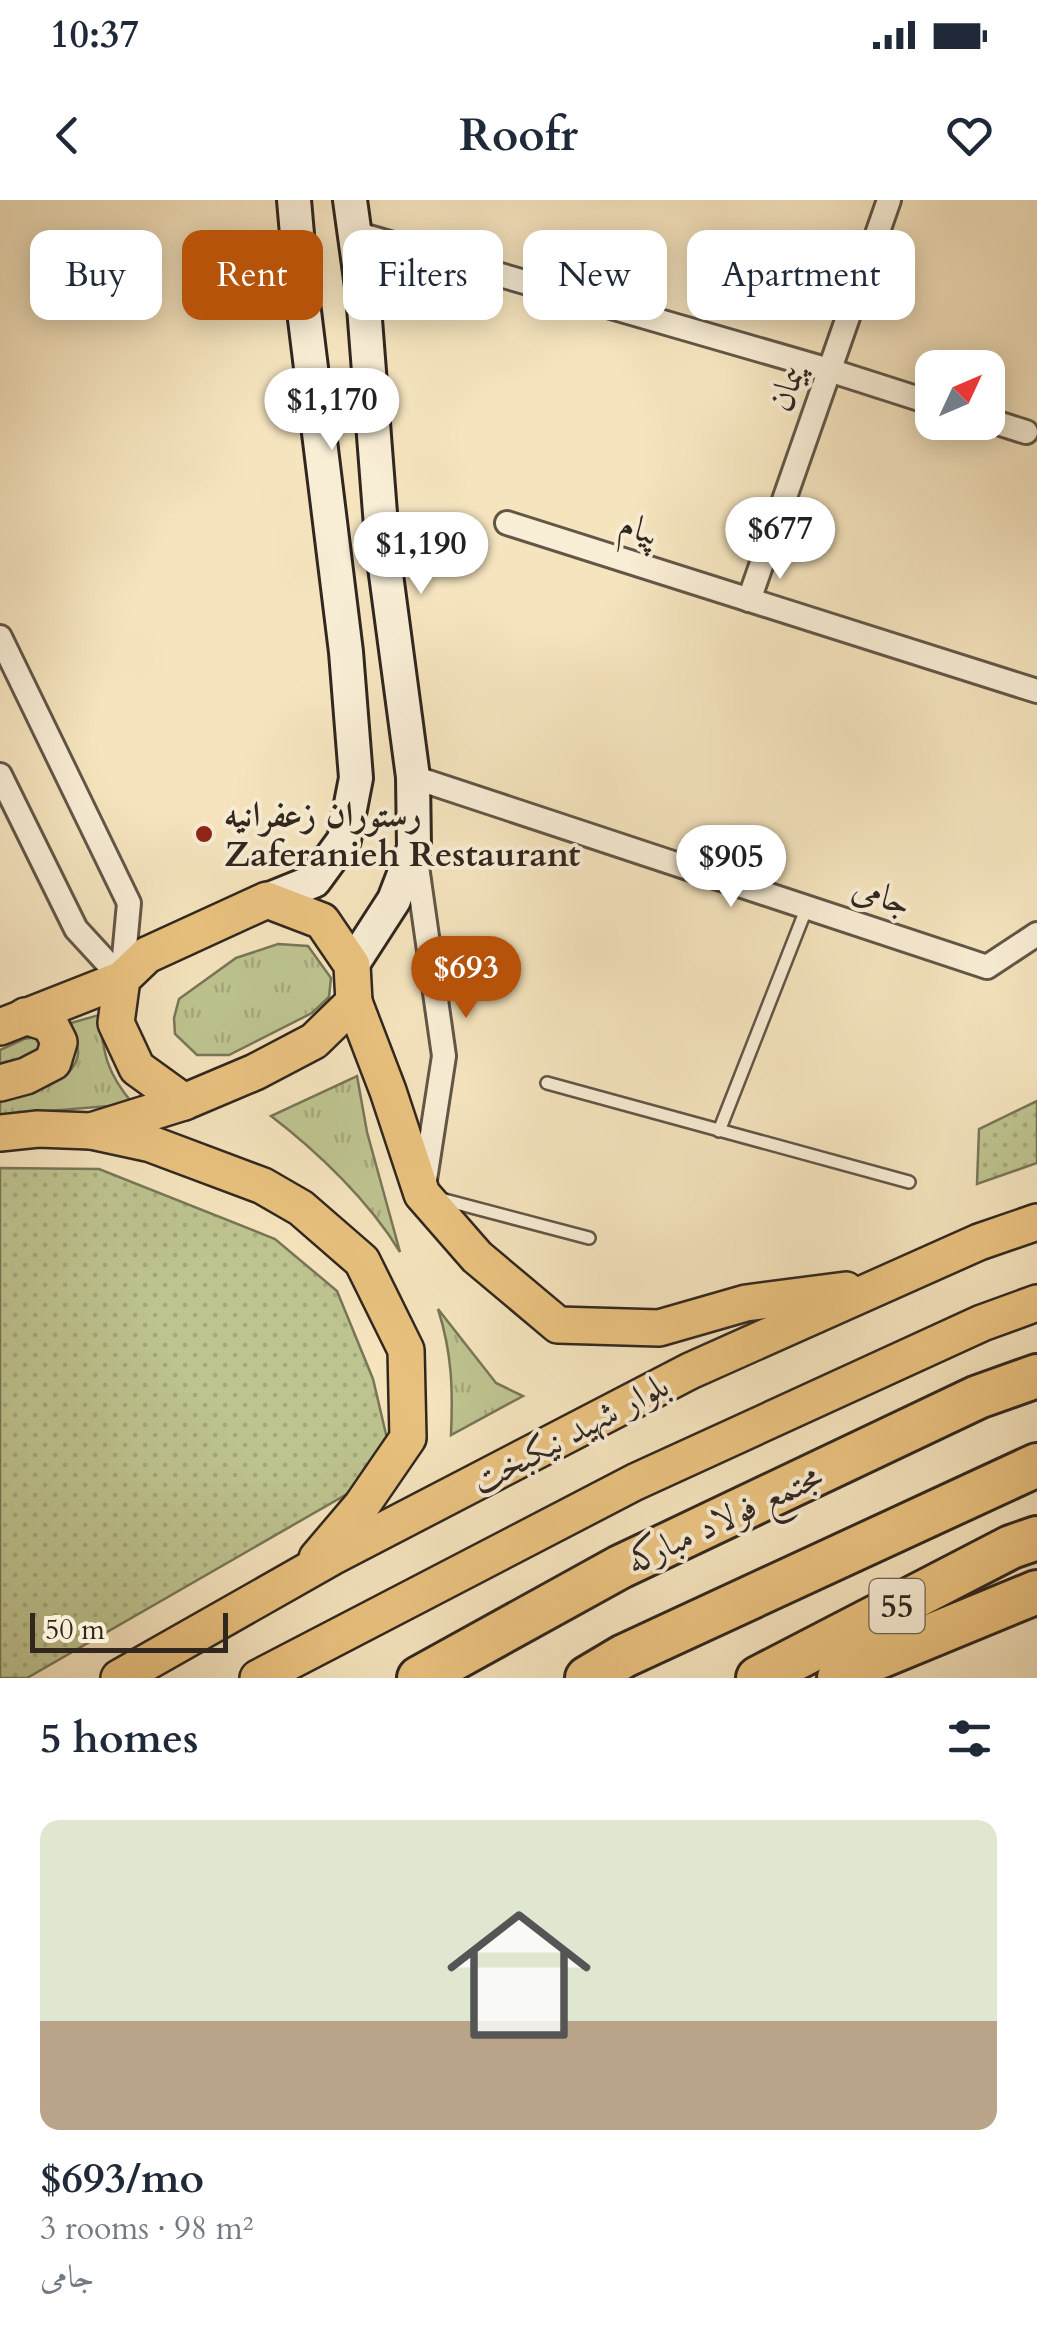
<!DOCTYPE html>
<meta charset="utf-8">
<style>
:root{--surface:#fff;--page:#f6f6f7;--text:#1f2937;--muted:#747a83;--accent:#b45309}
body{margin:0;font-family:Cardo,Amiri,serif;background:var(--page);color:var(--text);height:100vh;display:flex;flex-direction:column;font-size:38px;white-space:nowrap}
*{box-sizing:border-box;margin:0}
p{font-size:32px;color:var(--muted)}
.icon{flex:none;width:55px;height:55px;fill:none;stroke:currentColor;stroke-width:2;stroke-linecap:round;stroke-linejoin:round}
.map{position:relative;height:1478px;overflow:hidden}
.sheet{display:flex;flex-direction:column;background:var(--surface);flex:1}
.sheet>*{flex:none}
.hud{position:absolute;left:30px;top:30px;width:978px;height:90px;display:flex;gap:20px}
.needle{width:65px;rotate:46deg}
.tools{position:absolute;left:915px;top:150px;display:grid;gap:20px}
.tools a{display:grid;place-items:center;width:90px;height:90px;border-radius:20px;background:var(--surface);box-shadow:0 5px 25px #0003;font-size:50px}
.scale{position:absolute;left:30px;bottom:25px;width:198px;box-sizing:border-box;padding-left:10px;border:5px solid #31271f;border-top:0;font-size:28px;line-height:35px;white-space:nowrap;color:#31271f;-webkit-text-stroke:8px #f8edd5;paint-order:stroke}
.price{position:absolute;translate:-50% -85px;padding:0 22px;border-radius:35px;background:#fff;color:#222;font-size:32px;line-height:65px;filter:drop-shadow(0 2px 5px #0008)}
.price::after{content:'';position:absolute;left:50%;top:60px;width:30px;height:22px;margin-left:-15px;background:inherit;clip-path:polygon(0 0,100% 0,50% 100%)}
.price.on{background:var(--accent);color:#fff}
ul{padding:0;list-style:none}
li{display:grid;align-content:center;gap:20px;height:530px;padding:0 40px}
li span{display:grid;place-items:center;height:310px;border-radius:20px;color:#555}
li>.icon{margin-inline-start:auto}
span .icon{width:180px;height:180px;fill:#fffc;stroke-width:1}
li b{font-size:42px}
h2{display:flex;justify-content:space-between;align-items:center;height:120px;padding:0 40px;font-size:42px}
.tag{padding:0 35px;border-radius:20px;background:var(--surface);box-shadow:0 5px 25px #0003;font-size:35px;line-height:90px}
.tag.on{background:var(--accent);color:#fff}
.status{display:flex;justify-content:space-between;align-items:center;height:70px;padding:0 50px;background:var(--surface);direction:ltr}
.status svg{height:28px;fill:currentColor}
header{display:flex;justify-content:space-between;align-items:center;height:130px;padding:0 40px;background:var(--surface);font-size:45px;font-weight:700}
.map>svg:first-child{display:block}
.grass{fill:url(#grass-tufts);stroke:#787658;stroke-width:2.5}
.park{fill:url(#park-dots);stroke:#787658;stroke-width:2.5}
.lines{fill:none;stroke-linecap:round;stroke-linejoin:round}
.lane-casing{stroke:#625647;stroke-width:16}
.street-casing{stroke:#625647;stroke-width:28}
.secondary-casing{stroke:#31271f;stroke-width:38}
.primary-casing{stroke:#31271f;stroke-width:40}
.highway-casing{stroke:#31271f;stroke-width:48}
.lane{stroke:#f8edd5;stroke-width:11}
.street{stroke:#f8edd5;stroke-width:22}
.secondary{stroke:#f8edd5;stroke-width:32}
.primary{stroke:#eac27f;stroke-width:35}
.highway{stroke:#eac27f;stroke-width:42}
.poi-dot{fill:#8f2418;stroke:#f8edd5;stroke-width:4}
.labels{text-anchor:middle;stroke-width:8;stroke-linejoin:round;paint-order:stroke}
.shield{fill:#f8edd5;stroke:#6d6256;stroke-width:2.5}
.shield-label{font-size:32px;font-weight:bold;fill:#31271f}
.street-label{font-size:35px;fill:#31271f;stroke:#f8edd5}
.poi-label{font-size:35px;font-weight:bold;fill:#31271f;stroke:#f8edd5;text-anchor:start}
</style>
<div class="status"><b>10:37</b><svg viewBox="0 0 49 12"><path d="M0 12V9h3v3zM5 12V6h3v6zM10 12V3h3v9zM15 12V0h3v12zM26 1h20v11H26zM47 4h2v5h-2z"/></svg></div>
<header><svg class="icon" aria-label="back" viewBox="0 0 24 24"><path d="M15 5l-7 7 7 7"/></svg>Roofr<svg class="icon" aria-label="heart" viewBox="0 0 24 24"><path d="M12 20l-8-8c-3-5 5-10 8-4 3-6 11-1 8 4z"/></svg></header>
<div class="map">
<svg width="1037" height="1478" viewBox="0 0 1037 1478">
<defs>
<pattern id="grass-tufts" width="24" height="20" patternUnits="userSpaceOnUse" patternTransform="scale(2.5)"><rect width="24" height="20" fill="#bec490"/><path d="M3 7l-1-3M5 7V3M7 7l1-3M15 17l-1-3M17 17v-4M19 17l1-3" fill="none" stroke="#a4a87c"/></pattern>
<pattern id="park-dots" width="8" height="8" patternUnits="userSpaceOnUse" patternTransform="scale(2.5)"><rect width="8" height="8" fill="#bec490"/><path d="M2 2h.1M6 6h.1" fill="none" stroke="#a4a87c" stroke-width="1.8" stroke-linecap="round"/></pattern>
</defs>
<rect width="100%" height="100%" fill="#f5e4be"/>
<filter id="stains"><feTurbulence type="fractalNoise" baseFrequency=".002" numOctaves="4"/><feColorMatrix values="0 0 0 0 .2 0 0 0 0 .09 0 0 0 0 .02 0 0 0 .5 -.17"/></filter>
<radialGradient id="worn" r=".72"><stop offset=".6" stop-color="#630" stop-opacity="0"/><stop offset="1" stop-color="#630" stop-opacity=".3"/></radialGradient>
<g class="grass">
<polygon points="278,744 308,746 331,778 329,797 312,813 229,855 197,855 175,834 174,818 179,799 236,758"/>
<path d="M 99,815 C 104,855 106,872 133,904 L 0,915 L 0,901 C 22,896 75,883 78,854 C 79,846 73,832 71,823 Z"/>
<polygon points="36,837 43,845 43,853 0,868 0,850 24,839"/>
<path d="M 357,876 L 367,932 L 400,1052 C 369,1001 318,952 271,916 Z"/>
<path d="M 438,1109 L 496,1183 L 523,1196 L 451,1235 C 453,1189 452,1153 438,1109 Z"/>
</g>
<g class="park">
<polygon points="1037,901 1037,963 977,984 979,929"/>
<polygon points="0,968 99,969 275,1039 337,1091 373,1179 389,1247 361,1286 27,1478 0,1478"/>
</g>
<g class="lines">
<defs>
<g id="lane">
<polyline points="547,883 909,982"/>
<polyline points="719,931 807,707"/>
<polyline points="441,999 589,1038"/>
</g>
<g id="street">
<polyline points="355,33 829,170 932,203"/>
<polyline points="988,220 1026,232"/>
<polyline points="507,323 1037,491"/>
<polyline points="749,400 889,0"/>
<polyline points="0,437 129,703 122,779"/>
<polyline points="0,575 76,729 122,779"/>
<polyline points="413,577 987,767 1037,734"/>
<polyline points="415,652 444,856 424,986"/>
</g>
<g id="secondary">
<polyline points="350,0 363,94 383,352 413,577 414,648 394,700 352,765"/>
<polyline points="267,700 314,681 344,640 356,578 346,452 303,103 294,0"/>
</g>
<g id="primary">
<polygon points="267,700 322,721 352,765 354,802 314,841 255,872 184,902 137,868 116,823 122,779 147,755"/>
<polyline points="354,802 388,891 422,994 477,1057 558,1125 659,1128 746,1103 846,1090"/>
<polyline points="0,827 122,779"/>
<polyline points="0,883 26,876 53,862 59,842 50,824 25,816"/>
<polyline points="91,931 151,944 263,986 301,1008 362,1061 406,1150 408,1238 362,1305 317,1358"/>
<polyline points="0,933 38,929 91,931 184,902"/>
<polyline points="119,1478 332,1357 690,1171 979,1042 1037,1022"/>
<polyline points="258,1478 635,1282 982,1123 1037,1103"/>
</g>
<g id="highway">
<polyline points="419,1478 620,1367 978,1197 1037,1176"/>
<polyline points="587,1478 624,1456 1037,1265"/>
<polyline points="758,1478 1011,1347 1037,1338"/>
<polyline points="839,1478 872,1460 1037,1392"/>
</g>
</defs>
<use href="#lane" class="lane-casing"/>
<use href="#street" class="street-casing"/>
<use href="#secondary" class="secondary-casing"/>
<use href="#primary" class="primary-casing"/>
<use href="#highway" class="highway-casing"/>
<use href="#lane" class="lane"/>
<use href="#street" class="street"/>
<use href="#secondary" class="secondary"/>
<use href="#primary" class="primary"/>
<use href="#highway" class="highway"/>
</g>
<circle class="poi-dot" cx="204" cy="634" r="10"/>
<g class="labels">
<rect class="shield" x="869.5" y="1379" width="55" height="54" rx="8"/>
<g class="shield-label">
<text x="897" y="1417">55</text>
</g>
<g class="street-label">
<text transform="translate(786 188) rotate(-71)" y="12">پیمان</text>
<text transform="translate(640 328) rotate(18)" y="12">پیام</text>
<text transform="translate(882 695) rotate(18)" y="12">جامی</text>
<text transform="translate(570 1233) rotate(-28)" y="12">بلوار شهید نیکبخت</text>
<text transform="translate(724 1318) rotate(-25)" y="12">مجتمع فولاد مبارکه</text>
</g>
<g class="poi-label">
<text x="224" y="626">رستوران زعفرانیه<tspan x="224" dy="40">Zaferanieh Restaurant</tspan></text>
</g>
</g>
<rect width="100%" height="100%" filter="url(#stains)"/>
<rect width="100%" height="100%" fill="url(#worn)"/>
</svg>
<div class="tools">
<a><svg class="needle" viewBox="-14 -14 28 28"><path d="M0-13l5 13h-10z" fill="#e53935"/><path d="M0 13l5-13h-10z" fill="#747a83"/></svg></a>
</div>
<div class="scale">50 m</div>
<b class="price" style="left:332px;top:253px">$1,170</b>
<b class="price" style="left:780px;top:382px">$677</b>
<b class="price" style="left:421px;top:397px">$1,190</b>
<b class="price" style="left:731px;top:710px">$905</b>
<b class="price on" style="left:466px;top:821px">$693</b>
<div class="hud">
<a class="tag">Buy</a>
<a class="tag on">Rent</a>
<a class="tag">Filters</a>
<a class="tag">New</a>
<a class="tag">Apartment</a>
</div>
</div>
<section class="sheet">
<h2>5 homes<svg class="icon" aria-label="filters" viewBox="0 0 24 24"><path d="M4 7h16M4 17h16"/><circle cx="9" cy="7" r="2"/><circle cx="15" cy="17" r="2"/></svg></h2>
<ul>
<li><span style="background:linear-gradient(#dfe7d0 65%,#b9a48a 0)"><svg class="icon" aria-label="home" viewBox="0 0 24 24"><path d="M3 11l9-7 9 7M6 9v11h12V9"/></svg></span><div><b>$693/mo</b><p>3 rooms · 98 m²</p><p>جامی</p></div></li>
</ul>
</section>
